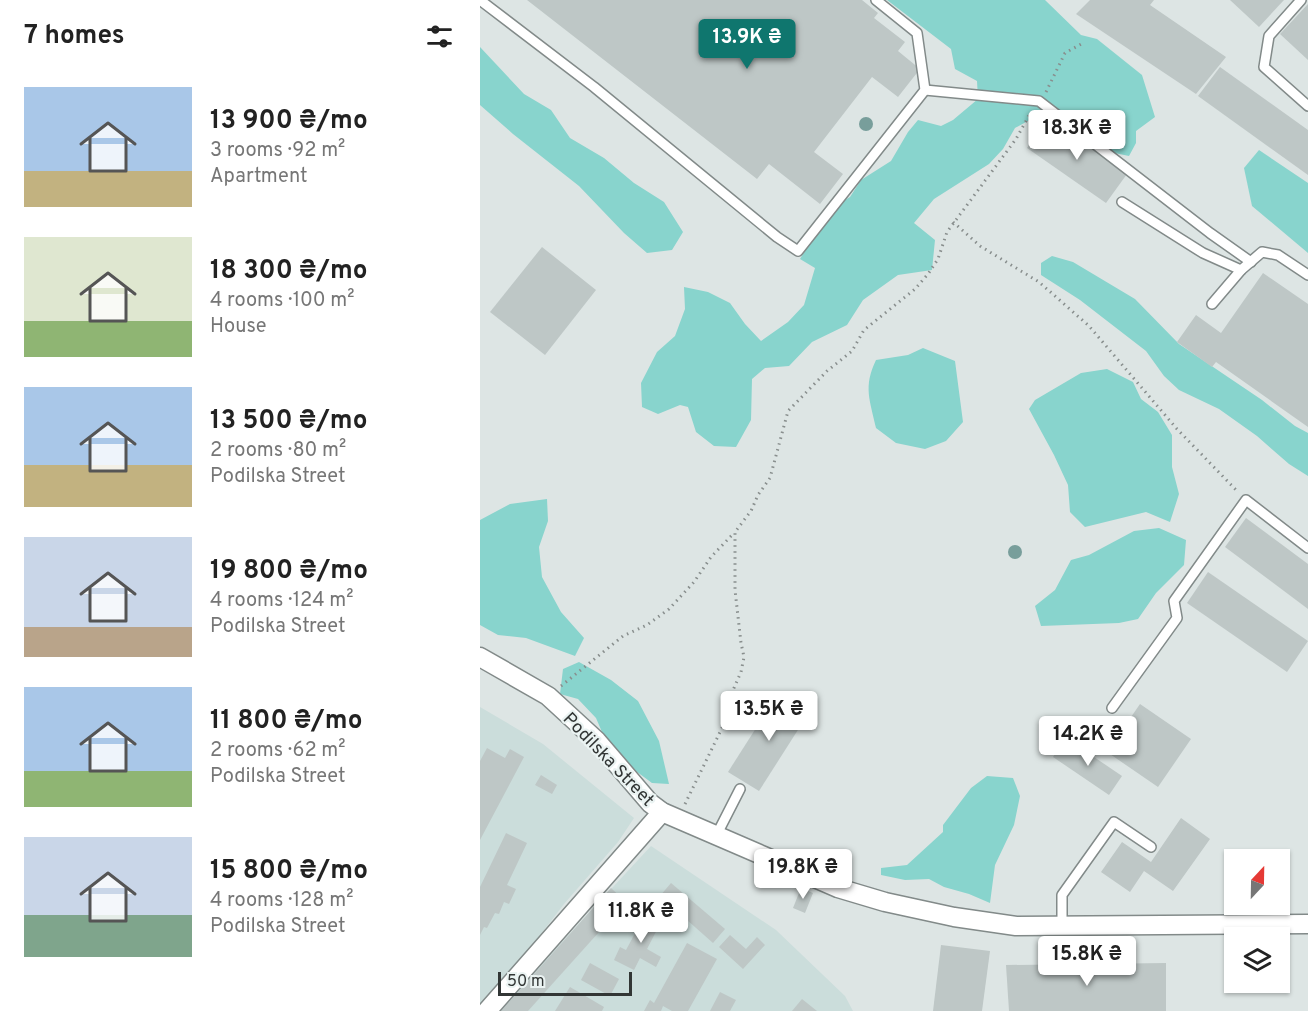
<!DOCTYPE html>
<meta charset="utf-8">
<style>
:root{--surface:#fff;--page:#f2f2f2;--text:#222;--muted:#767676;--accent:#0f766e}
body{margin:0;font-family:Overpass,sans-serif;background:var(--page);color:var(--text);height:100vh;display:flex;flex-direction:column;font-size:22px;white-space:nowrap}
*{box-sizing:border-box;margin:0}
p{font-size:20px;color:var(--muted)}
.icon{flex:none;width:33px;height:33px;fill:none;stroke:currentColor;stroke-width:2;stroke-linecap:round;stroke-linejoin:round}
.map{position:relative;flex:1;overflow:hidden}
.drawer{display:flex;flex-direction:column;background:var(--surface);width:480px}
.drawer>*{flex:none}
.needle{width:39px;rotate:22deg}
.buttons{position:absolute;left:744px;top:849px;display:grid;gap:12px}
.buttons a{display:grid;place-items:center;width:66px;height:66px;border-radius:0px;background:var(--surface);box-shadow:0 2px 4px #0004;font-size:30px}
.scale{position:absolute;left:18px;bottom:15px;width:134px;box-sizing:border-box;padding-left:6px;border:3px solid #323635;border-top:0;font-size:16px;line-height:21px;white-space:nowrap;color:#323635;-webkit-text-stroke:4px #eaf3f2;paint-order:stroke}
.price{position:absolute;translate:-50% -51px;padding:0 14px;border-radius:6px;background:#fff;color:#222;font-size:20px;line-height:39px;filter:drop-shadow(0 2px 3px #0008)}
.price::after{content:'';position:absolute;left:50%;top:36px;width:18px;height:14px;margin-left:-9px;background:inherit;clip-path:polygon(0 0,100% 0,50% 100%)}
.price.selected{background:var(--accent);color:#fff}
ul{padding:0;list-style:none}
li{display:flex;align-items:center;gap:18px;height:150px;padding:0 24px}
li span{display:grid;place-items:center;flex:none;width:168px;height:120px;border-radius:0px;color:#555}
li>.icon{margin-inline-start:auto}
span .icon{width:72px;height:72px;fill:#fffc;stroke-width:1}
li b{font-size:26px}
h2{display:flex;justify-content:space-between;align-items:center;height:72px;padding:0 24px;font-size:26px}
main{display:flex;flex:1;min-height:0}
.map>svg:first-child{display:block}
.built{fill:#cbdddb}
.green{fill:#88d4cd}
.building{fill:#bec7c6}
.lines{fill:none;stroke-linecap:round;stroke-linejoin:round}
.lane-casing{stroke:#828a89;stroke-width:12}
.street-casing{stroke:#828a89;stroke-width:21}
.path{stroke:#888e8d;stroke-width:3;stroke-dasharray:1.5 4.5;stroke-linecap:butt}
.lane{stroke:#fff;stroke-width:9}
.street{stroke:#fff;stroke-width:18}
.tree{fill:#789e9b}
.labels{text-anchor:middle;stroke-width:4.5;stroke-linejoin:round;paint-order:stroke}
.street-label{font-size:18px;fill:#323635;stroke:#eaf3f2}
</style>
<main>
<section class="drawer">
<h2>7 homes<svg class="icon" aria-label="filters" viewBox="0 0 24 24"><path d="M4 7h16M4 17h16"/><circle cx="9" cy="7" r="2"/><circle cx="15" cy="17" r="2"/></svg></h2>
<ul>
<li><span style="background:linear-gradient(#a9c7e8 70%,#c2b280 0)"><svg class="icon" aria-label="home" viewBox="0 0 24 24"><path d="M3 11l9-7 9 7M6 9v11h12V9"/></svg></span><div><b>13 900 ₴/mo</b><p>3 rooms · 92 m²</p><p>Apartment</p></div></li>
<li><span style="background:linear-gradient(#dfe7d0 70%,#8fb573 0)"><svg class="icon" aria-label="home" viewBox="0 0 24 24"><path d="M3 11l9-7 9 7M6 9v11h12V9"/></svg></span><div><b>18 300 ₴/mo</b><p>4 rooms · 100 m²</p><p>House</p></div></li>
<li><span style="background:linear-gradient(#a9c7e8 65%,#c2b280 0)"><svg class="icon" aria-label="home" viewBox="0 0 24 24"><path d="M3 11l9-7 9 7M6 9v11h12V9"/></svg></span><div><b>13 500 ₴/mo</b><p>2 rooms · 80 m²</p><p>Podilska Street</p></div></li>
<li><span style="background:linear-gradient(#c9d6e8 75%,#b9a48a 0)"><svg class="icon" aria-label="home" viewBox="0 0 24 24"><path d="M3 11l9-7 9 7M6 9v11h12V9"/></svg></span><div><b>19 800 ₴/mo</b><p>4 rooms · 124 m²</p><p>Podilska Street</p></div></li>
<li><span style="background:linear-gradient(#a9c7e8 70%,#8fb573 0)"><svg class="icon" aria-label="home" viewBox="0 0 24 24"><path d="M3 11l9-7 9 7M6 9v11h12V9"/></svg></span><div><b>11 800 ₴/mo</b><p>2 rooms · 62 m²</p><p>Podilska Street</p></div></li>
<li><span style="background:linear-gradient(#c9d6e8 65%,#7fa58c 0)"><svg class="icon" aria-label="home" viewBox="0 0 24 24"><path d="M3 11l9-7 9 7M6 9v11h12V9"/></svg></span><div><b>15 800 ₴/mo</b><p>4 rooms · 128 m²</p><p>Podilska Street</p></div></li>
</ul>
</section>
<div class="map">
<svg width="828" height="1011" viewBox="0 0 828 1011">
<rect width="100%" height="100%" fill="#dde5e4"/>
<g class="built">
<polygon points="0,707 63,744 154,818 138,842 84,904 34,969 0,1005"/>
<polygon points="171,846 296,930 365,996 373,1011 18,1011"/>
</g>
<g class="green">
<polygon points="407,0 565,0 601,35 617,39 662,75 675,117 656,131 656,143 649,156 625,151 568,110 535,128 523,149 509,164 454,199 434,223 455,240 452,270 418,275 383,300 367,325 332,342 309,366 285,368 272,379 271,420 256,447 234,446 216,432 208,407 200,405 178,414 162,407 161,383 177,352 195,336 205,309 204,287 228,292 250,303 265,324 281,341 308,322 324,305 335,268 320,259 351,208 370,197 381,180 411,161 428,132 438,120 461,126 473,120 498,99 497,81 475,69 471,49"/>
<polygon points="0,47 44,94 71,110 90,138 124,158 154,183 184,202 203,232 192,250 167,253 144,233 99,186 33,134 0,105"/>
<polygon points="779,150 828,183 828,253 772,206 764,168"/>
<polygon points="572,256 593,262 655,299 699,344 782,400 815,426 828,433 828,476 809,464 777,436 739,409 699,390 684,376 666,351 600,300 561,275 561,263"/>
<path d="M 443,348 L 475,361 L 483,422 L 466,441 L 445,449 L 416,443 L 396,428 C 390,400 383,387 396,360 L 428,355 Z"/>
<polygon points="627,369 653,382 661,399 678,412 692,435 692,467 699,494 690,522 666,512 605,527 590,512 588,485 574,455 549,409 555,400 601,373"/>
<polygon points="67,499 68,521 59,547 62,577 81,612 104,638 95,656 46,638 18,635 0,625 0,520 30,504"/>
<polygon points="679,528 706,540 704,565 676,593 658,619 639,623 561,626 555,606 575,590 591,560 609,555 654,531"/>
<polygon points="99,662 131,680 158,701 179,741 189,784 172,783 145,763 128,746 116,718 98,699 80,694 83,669"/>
<polygon points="507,776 533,778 540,796 534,825 515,865 510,903 489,894 464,887 449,879 425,880 401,875 401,868 427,865 463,832 463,825 491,788"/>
</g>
<g class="building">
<polygon points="47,0 382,0 398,13 394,18 425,42 418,51 440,69 418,97 392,77 334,152 363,174 340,204 289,164 277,179"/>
<polygon points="610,0 674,0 670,5 746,57 716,94 596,14"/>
<polygon points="750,0 804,0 779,27"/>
<polygon points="828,4 828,60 800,34"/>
<polygon points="740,67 828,130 828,175 718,96"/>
<polygon points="568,118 647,174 626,203 547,148"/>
<polygon points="62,247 116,290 65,355 10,312"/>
<polygon points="783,273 828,304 828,427 736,362 732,367 697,342 716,315 741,333"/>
<polygon points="766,518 828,564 828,609 745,547"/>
<polygon points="728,572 828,641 807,672 707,603"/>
<polygon points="299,692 330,711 279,791 248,772"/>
<polygon points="660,704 711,739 678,787 627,752"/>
<polygon points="586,738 642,776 629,795 573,757"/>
<polygon points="7,748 25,758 30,749 44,757 0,840 0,761"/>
<polygon points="61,775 77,785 72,794 55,785"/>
<polygon points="701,818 730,839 693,891 664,871 650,892 621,872 642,842 671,862"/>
<polygon points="26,833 47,843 27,885 36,889 29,904 24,902 19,914 15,913 7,928 4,927 0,935 0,887"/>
<polygon points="191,883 245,929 233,943 180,896"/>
<polygon points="131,888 146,902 48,1011 21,1011"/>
<polygon points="321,888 333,893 325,913 313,908"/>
<polygon points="167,911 182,920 167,949 181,957 176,967 160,958 154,970 134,960 140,947 146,950"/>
<polygon points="250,935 266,949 277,937 285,945 263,969 239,947"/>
<polygon points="207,943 237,959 208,1011 192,1011 183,1006 181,1011 164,1011 170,1000 174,1003"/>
<polygon points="461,945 510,951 502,1011 453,1011"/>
<polygon points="110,963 139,979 130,996 101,980"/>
<polygon points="686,963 686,1011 529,1011 526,965"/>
<polygon points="90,987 124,1007 122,1011 75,1011"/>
<polygon points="240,992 256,1000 250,1011 230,1011"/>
<polygon points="322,999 337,1011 312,1011"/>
</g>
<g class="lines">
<defs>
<g id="lane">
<polyline points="0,0 114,87 297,237 318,251 445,90 437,33 396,0"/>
<polyline points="821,0 789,36 784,67 828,106"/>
<polyline points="445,90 559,101 730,233 771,262"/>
<polyline points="642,202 723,253 761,270"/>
<polyline points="732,304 761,270 782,252 798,255 828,275"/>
<polyline points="632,708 697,618 694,601 766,500 828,548"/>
<polyline points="236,836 260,789"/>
<polyline points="582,926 582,895 634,822 671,847"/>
</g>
<g id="street">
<polyline points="0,657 68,696 117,741 170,803 182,812 358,888 405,902 474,917 536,926 828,924"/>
<polyline points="7,1011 182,812"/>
</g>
</defs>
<use href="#lane" class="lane-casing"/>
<use href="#street" class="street-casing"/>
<g class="path">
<polyline points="566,92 585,53 603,43"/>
<polyline points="473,222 500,246 559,282 609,326 697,429 758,492"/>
<polyline points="81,686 143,636 167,625 189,609 214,582 231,557 254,533"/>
<polyline points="205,804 243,726 250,697 261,672 264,657 261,643 255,590 255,532 271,511 278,495 290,478 308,411 347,371 372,351 384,330 435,289 448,274 458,259 467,232 536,139 551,112"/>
</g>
<use href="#lane" class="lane"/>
<use href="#street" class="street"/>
</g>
<g class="tree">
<circle cx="386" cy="124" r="7"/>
<circle cx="535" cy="552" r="7"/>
</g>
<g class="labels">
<g class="street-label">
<text transform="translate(129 759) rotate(46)" y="6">Podilska Street</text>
</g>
</g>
</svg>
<div class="buttons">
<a><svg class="needle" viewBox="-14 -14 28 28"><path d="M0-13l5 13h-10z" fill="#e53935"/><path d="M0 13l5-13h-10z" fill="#767676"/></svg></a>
<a><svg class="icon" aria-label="layers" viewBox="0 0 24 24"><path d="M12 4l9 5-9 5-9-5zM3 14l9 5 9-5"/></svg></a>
</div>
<div class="scale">50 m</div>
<b class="price selected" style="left:267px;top:70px">13.9K ₴</b>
<b class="price" style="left:597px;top:161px">18.3K ₴</b>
<b class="price" style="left:289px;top:742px">13.5K ₴</b>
<b class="price" style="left:608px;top:767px">14.2K ₴</b>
<b class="price" style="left:323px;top:900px">19.8K ₴</b>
<b class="price" style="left:161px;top:944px">11.8K ₴</b>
<b class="price" style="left:607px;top:987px">15.8K ₴</b>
</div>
</main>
